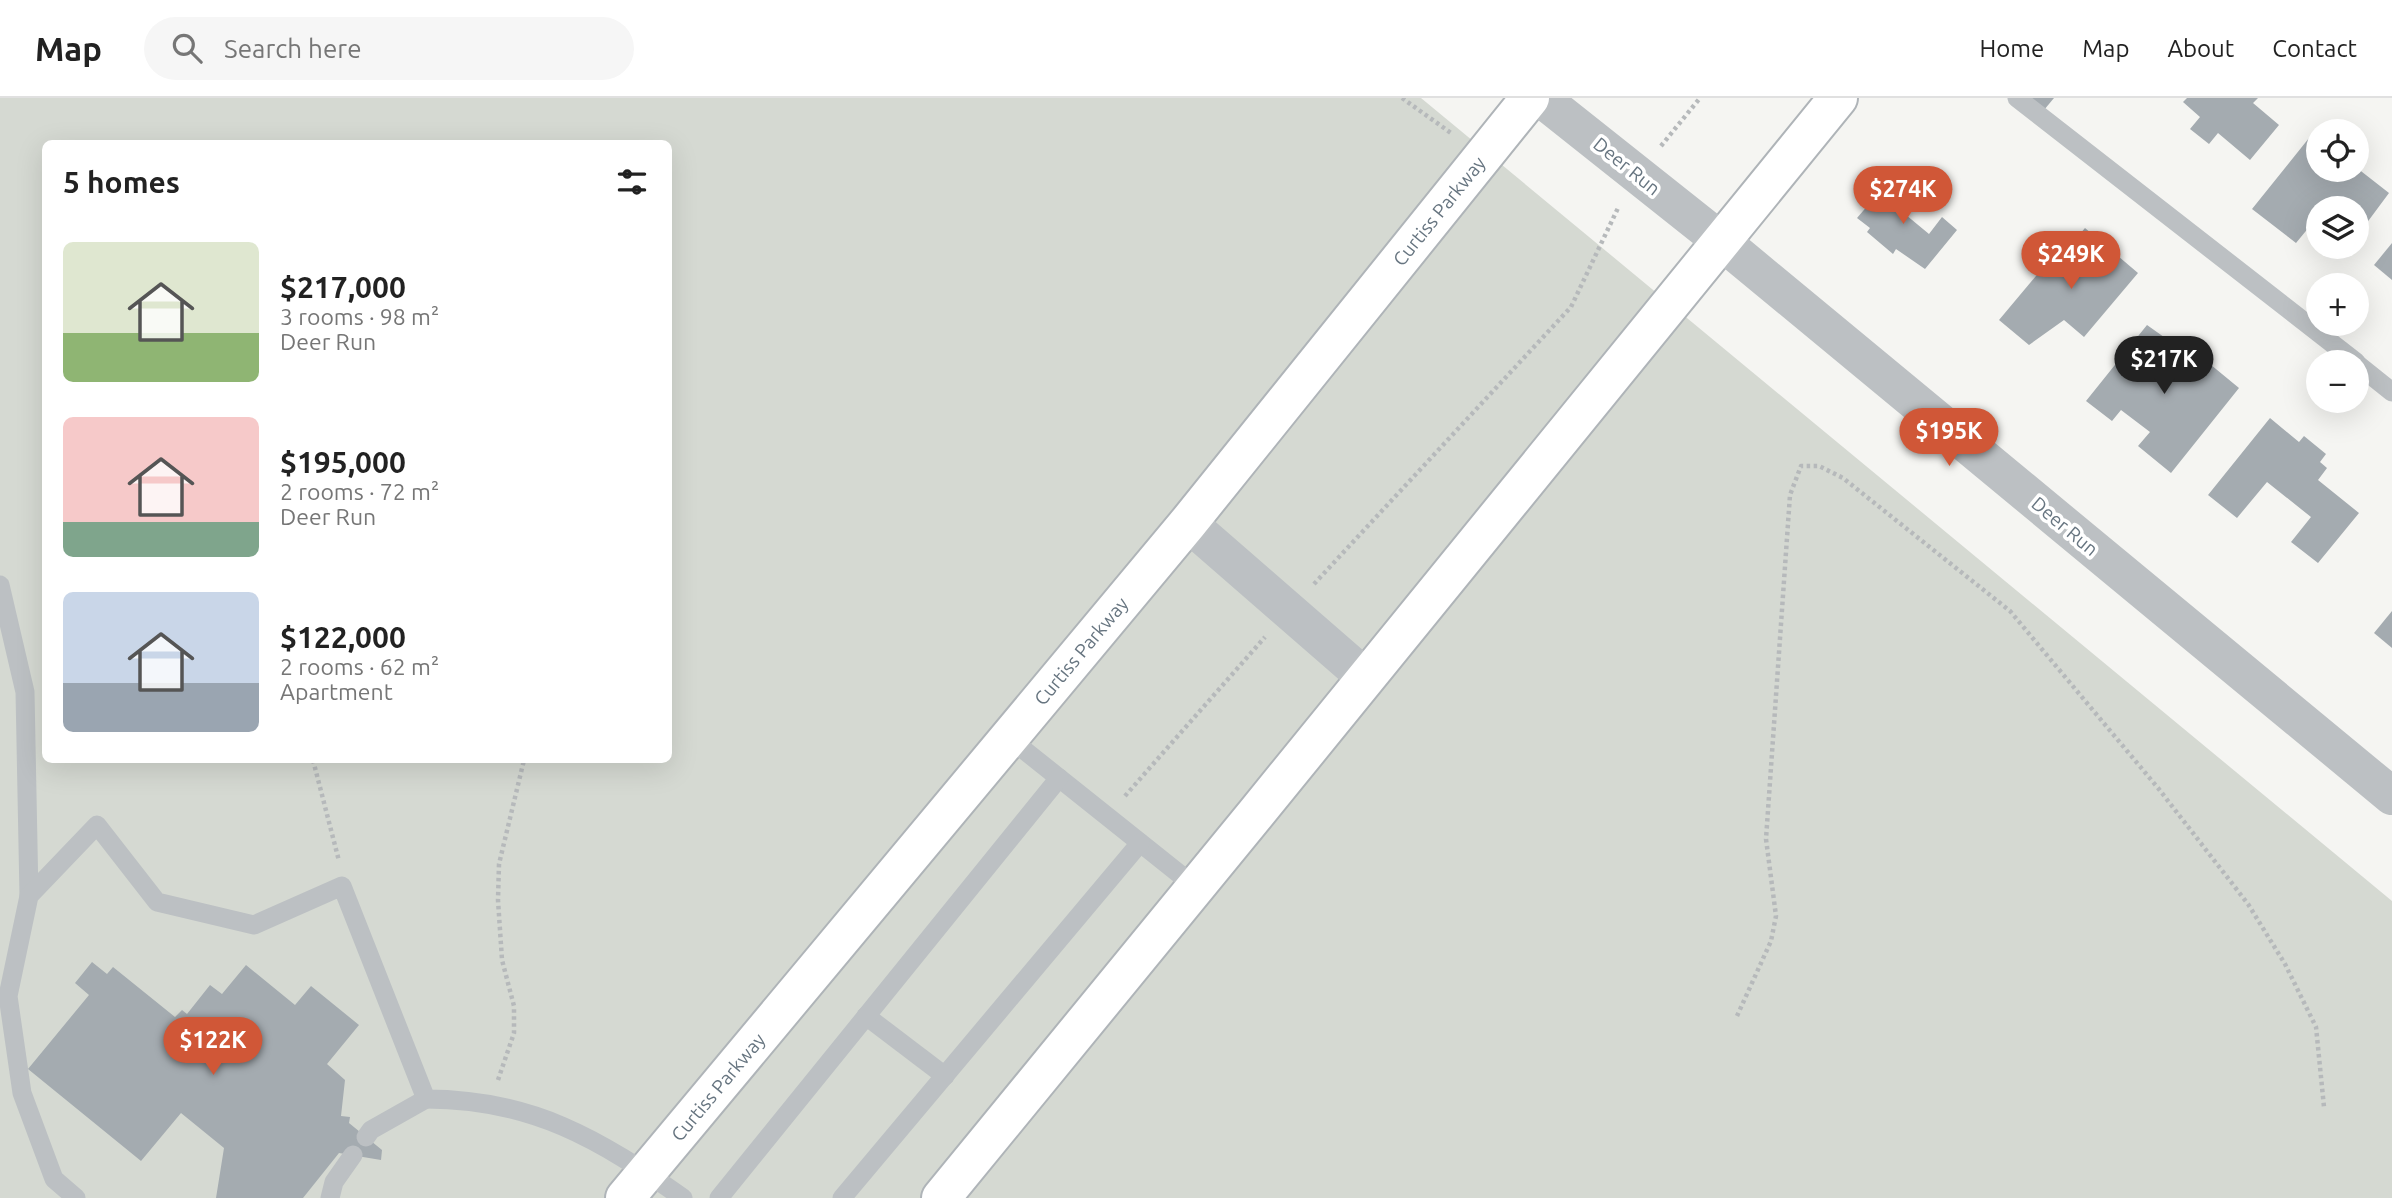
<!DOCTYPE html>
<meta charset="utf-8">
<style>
:root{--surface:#fff;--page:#f6f6f6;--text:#222;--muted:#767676;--line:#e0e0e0;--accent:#d05737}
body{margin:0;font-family:Ubuntu,sans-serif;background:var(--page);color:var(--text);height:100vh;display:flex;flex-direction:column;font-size:26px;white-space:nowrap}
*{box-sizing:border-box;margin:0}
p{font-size:23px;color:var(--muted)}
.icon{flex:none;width:38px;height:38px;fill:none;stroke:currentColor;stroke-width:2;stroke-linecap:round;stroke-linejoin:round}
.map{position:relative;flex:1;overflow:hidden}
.sheet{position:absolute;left:42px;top:42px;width:630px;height:623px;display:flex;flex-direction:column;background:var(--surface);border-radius:10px;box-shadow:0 7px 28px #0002}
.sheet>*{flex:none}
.tools{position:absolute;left:2306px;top:21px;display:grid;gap:14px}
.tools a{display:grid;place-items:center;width:63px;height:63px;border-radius:50%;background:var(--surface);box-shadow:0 7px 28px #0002;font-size:35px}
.price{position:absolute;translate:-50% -60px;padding:0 16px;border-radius:24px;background:var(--accent);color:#fff;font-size:23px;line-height:46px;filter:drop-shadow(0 2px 4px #0008)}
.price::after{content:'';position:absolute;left:50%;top:42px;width:21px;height:16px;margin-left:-10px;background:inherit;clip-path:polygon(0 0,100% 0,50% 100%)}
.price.selected{background:#222;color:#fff}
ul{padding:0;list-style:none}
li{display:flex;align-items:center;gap:21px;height:175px;padding:0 21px}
li span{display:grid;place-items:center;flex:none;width:196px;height:140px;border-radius:10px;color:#555}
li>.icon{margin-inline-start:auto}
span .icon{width:84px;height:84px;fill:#fffc;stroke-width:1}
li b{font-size:30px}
h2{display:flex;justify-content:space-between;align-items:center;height:84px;padding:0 21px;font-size:30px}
header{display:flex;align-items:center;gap:42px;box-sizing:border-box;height:98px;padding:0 35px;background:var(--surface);border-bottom:2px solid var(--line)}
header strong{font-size:33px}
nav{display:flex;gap:38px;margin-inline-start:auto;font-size:24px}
.search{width:490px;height:63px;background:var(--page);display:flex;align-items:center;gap:18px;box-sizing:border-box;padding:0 24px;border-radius:38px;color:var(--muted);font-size:26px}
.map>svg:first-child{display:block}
.green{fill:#d5d9d2;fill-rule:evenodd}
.building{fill:#a4abb0}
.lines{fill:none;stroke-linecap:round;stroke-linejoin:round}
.secondary-casing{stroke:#afb4b8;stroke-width:42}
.path{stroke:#b6b9bb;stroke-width:4.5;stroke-dasharray:3.5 3.5;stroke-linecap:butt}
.service{stroke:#bcc0c3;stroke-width:19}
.minor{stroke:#bcc0c3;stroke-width:38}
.secondary{stroke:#fff;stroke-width:38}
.labels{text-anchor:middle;stroke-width:7;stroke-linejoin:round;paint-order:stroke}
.street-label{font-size:19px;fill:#677580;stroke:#fff}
</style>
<header>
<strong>Map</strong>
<div class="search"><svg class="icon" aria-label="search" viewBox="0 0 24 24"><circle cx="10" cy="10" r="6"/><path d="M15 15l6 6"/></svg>Search here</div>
<nav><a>Home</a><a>Map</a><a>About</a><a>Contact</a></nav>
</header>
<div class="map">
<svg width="2392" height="1100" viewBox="0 0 2392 1100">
<rect width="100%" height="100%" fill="#f5f5f2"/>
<path class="green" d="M 0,0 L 1421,0 L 2392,803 L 2392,1100 L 0,1100 ZM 46,46 L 668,46 L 668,662 L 46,662 Z"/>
<g class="building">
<polygon points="2030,0 2054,0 2044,12"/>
<polygon points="2187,0 2258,0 2253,5 2279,27 2250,62 2218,35 2209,46 2190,31 2200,19 2183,4"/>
<polygon points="2313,35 2319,39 2319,72 2357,70 2389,95 2366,126 2362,123 2357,130 2357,110 2319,110 2319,135 2310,128 2296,145 2252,111"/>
<polygon points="1888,78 1911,98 1900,112 1929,136 1942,119 1957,132 1925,171 1896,151 1893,156 1867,134 1870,130 1857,120 1881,92 1878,90"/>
<polygon points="2085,130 2138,175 2084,239 2064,222 2029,247 1999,222 2041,172 2046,176"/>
<polygon points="2392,145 2392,182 2374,167"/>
<polygon points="2147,227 2202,266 2205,262 2239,290 2171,375 2138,348 2150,334 2121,312 2112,323 2086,303"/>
<polygon points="2270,320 2299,344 2304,338 2326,356 2320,364 2327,370 2318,382 2359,415 2318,465 2291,444 2311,419 2267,384 2237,420 2208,397"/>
<polygon points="2392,513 2392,550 2374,535"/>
<polygon points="92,864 107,876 113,869 175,919 182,912 187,916 210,887 222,896 246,867 295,907 311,888 359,927 327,966 345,982 341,1018 350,1019 349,1025 382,1052 381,1062 339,1055 303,1100 216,1100 224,1050 181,1015 141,1063 28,971 89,897 75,885"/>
</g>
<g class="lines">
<defs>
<g id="secondary">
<polyline points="625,1100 1188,425 1530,0"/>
<path d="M 941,1100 C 1242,735 1539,366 1838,0"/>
</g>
</defs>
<use href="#secondary" class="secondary-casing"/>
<g class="path">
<polyline points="1402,0 1451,35"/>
<polyline points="1661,48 1700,0"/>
<polyline points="1314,486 1571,209 1618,110"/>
<polyline points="313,662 339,763"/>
<polyline points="1125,698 1265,539"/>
<polyline points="1737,918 1771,843 1776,818 1766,741 1790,397 1801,368 1819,368 1843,380 2010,513 2158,690 2248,806 2285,866 2316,929 2324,1009"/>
<polyline points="498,982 514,935 514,908 502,862 498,802 499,766 524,662"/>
</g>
<g class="service">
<polyline points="2017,0 2356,264"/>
<polyline points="2357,266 2392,294"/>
<polyline points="0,487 25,594 29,798"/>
<polyline points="1009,640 1197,790"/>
<polyline points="866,918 945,978"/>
<polyline points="366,1039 371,1032 426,1001"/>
<path d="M 76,1100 L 54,1081 L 22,995 L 8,898 L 29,798 L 97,727 L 157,804 L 254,827 L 342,788 L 426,1001 C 532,1001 599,1041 683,1100"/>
<polyline points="330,1100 334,1084 353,1057"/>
<polyline points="719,1100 1059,680"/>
<polyline points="842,1100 1140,745"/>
</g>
<g class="minor">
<polyline points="1541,0 1721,143 2392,698"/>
<polyline points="1188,425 1365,579"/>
</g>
<use href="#secondary" class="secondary"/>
</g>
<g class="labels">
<g class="street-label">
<text transform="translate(1627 68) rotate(39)" y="7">Deer Run</text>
<text transform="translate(1439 113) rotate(-51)" y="7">Curtiss Parkway</text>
<text transform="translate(2065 428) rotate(40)" y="7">Deer Run</text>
<text transform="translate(1081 553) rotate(-50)" y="7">Curtiss Parkway</text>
<text transform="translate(718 989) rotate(-50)" y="7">Curtiss Parkway</text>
</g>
</g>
</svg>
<div class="tools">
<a><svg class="icon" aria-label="locate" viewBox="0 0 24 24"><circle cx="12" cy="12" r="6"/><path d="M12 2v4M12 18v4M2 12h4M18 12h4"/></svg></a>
<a><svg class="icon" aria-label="layers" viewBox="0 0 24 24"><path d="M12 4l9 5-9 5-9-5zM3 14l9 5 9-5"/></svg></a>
<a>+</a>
<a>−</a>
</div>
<b class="price" style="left:1903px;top:128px">$274K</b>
<b class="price" style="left:2071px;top:193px">$249K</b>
<b class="price selected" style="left:2164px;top:298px">$217K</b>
<b class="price" style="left:1949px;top:370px">$195K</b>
<b class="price" style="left:213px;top:979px">$122K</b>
<section class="sheet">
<h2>5 homes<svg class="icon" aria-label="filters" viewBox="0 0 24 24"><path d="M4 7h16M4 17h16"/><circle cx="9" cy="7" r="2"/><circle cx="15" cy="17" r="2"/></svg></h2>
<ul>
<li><span style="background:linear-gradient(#dfe7d0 65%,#8fb573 0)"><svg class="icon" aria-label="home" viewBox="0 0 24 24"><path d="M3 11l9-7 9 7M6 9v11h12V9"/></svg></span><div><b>$217,000</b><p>3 rooms · 98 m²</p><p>Deer Run</p></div></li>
<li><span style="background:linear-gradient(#f6c9c9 75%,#7fa58c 0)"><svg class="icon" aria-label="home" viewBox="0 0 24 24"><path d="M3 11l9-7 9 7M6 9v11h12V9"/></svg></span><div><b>$195,000</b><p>2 rooms · 72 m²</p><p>Deer Run</p></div></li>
<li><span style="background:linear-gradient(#c9d6e8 65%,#9aa5b1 0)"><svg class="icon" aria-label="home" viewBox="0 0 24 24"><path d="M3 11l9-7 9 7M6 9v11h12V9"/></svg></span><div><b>$122,000</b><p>2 rooms · 62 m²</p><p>Apartment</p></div></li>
</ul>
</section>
</div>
